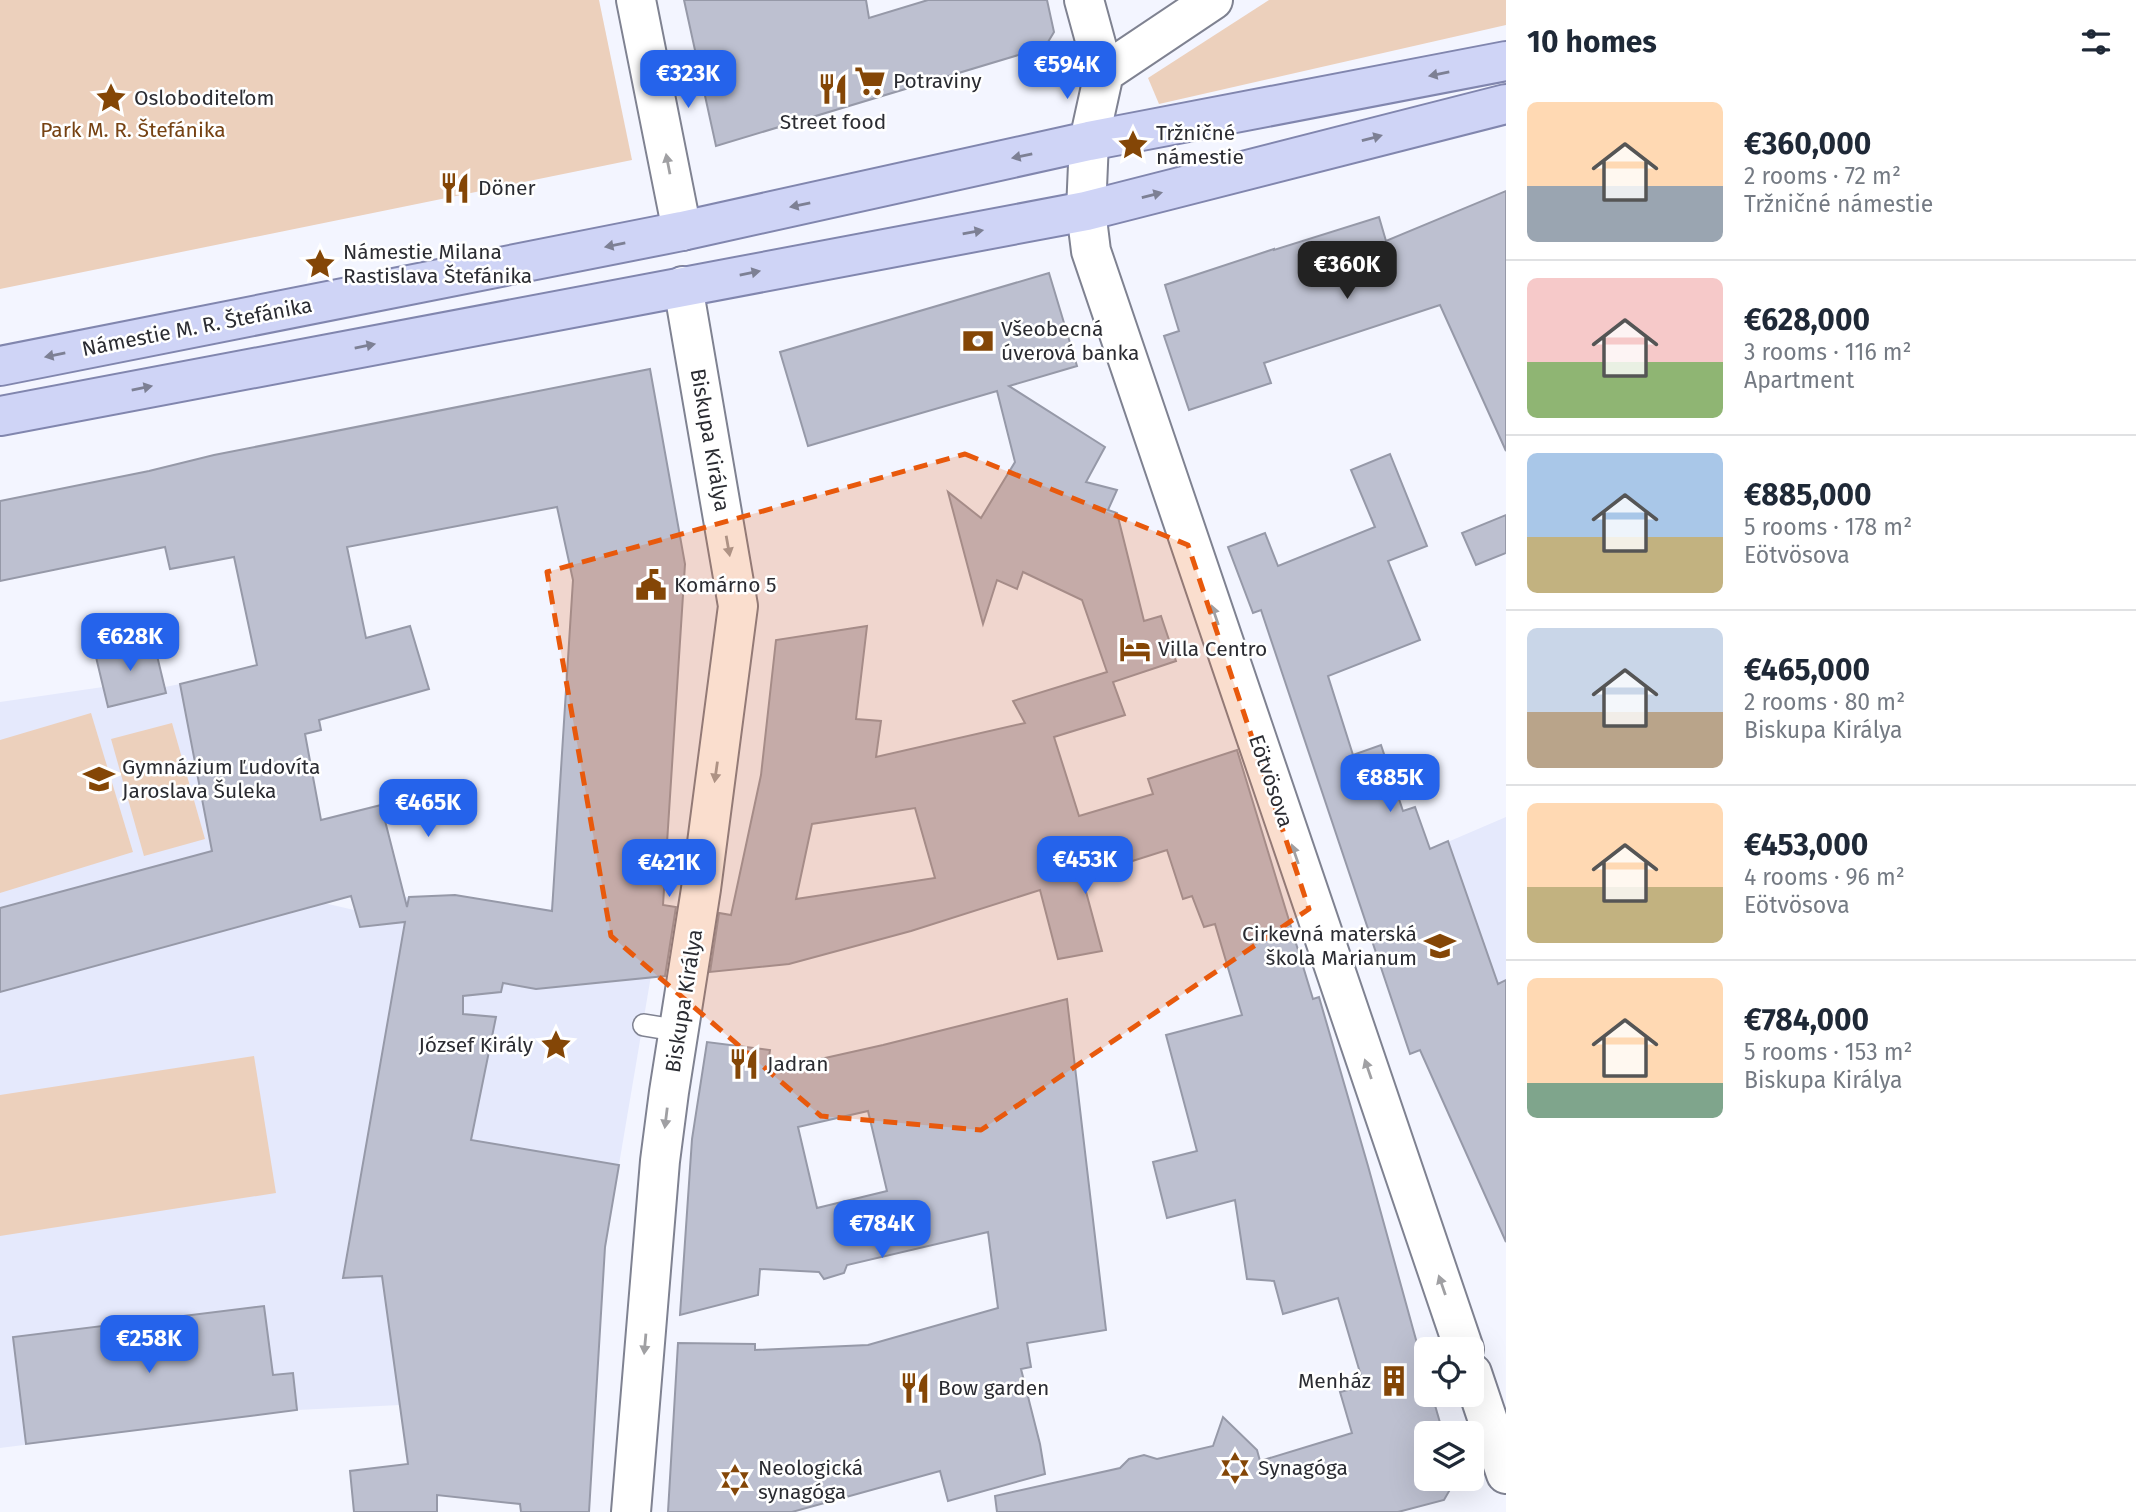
<!DOCTYPE html>
<meta charset="utf-8">
<style>
:root{--surface:#fff;--page:#f6f6f7;--text:#1f2937;--muted:#747a83;--line:#e0e1e3;--accent:#2563eb}
body{margin:0;font-family:"Fira Sans",sans-serif;background:var(--page);color:var(--text);height:100vh;display:flex;flex-direction:column;font-size:26px;white-space:nowrap}
*{box-sizing:border-box;margin:0}
p{font-size:23px;color:var(--muted)}
.icon{flex:none;width:38px;height:38px;fill:none;stroke:currentColor;stroke-width:2;stroke-linecap:round;stroke-linejoin:round}
.map{position:relative;flex:1;overflow:hidden}
.drawer{display:flex;flex-direction:column;background:var(--surface);width:630px}
.drawer>*{flex:none}
.tools{position:absolute;left:1414px;top:1337px;display:grid;gap:14px}
.tools a{display:grid;place-items:center;width:70px;height:70px;border-radius:10px;background:var(--surface);box-shadow:0 7px 28px #0002;font-size:35px}
.price{position:absolute;translate:-50% -60px;padding:0 16px;border-radius:14px;background:var(--accent);color:#fff;font-size:23px;line-height:46px;filter:drop-shadow(0 2px 4px #0008)}
.price::after{content:'';position:absolute;left:50%;top:42px;width:21px;height:16px;margin-left:-10px;background:inherit;clip-path:polygon(0 0,100% 0,50% 100%)}
.price.active{background:#222;color:#fff}
ul{padding:0;list-style:none}
li{display:flex;align-items:center;gap:21px;height:175px;padding:0 21px}
li+li{border-top:2px solid var(--line)}
li span{display:grid;place-items:center;flex:none;width:196px;height:140px;border-radius:10px;color:#555}
li>.icon{margin-inline-start:auto}
span .icon{width:84px;height:84px;fill:#fffc;stroke-width:1}
li b{font-size:30px}
h2{display:flex;justify-content:space-between;align-items:center;height:84px;padding:0 21px;font-size:30px}
main{display:flex;flex:1;min-height:0}
.map>svg:first-child{display:block}
.built{fill:#e5e9fc}
.park{fill:#ecd0bc}
.building{fill:#bdc0d0;stroke:#9699a8;stroke-width:2;fill-rule:evenodd}
.lines{fill:none;stroke-linecap:round;stroke-linejoin:round}
.lane-casing{stroke:#7f8291;stroke-width:24}
.street-casing{stroke:#7f8291;stroke-width:42}
.primary-casing{stroke:#8186ae;stroke-width:42}
.lane{stroke:#fff;stroke-width:21}
.street{stroke:#fff;stroke-width:38}
.primary{stroke:#cfd4f6;stroke-width:38}
.oneway{fill:#7d8094}
.oneway2{fill:#a0a0a3}
.marked{fill:#e8590c;fill-opacity:0.2;stroke:#e8590c;stroke-width:5;stroke-dasharray:14 9;stroke-linejoin:round}
.labels{text-anchor:middle;stroke-width:5;stroke-linejoin:round;paint-order:stroke}
.poi-label{font-size:21px;fill:#2b2c32;stroke:#fff;text-anchor:start}
.park-label{font-size:21px;fill:#764213;stroke:#fff}
.street-label{font-size:21px;fill:#2b2c32;stroke:#fff}
</style>
<main>
<div class="map">
<svg width="1506" height="1512" viewBox="0 0 1506 1512">
<rect width="100%" height="100%" fill="#f3f5ff"/>
<g class="built">
<polygon points="180,684 212,851 0,908 0,702 103,687 109,707 165,693 165,687"/>
<polygon points="1506,817 1506,1010 1410,1054 1352,883"/>
<polygon points="554,889 663,905 605,1247 531,1254 382,1276 400,1405 297,1410 0,1448 0,992 324,903 354,910 404,897 469,897 550,911"/>
</g>
<g class="park">
<polygon points="0,0 599,0 632,160 0,289"/>
<polygon points="1269,0 1506,0 1506,25 1159,104 1148,78"/>
<polygon points="91,713 133,852 0,893 0,740"/>
<polygon points="172,723 205,839 144,856 111,739"/>
<polygon points="254,1056 276,1193 0,1236 0,1095"/>
</g>
<g class="building">
<polygon points="684,0 866,0 869,18 928,0 1047,0 1054,32 1045,47 716,146"/>
<polygon points="1506,191 1506,451 1440,305 1264,363 1271,383 1189,410 1164,336 1179,331 1165,285 1274,249 1274,250 1379,217 1386,241"/>
<path d="M 1049,273 L 1077,366 L 1009,386 L 1105,447 L 1086,482 L 1117,490 L 1108,510 L 1117,513 L 1144,621 L 1161,616 L 1176,661 L 1113,682 L 1125,715 L 1054,737 L 1079,816 L 1153,794 L 1148,779 L 1237,750 L 1313,999 L 1319,997 L 1368,1166 L 1426,1376 L 1426,1395 L 1432,1395 L 1443,1433 L 1426,1433 L 1426,1479 L 1456,1479 L 1444,1500 L 1398,1512 L 997,1512 L 995,1496 L 1120,1468 L 1129,1459 L 1144,1455 L 1157,1459 L 1213,1446 L 1223,1417 L 1257,1450 L 1260,1461 L 1352,1433 L 1340,1392 L 1364,1386 L 1338,1298 L 1283,1314 L 1274,1281 L 1247,1279 L 1235,1200 L 1167,1218 L 1153,1162 L 1197,1151 L 1166,1035 L 1242,1015 L 1215,924 L 1204,927 L 1192,896 L 1183,899 L 1167,850 L 1082,877 L 1102,951 L 1058,959 L 1040,890 L 911,931 L 789,964 L 710,972 L 719,913 L 731,915 L 761,775 L 776,640 L 867,626 L 856,719 L 881,721 L 876,757 L 1025,723 L 1013,701 L 1107,672 L 1082,600 L 1023,572 L 1017,589 L 997,580 L 983,624 L 948,492 L 981,518 L 1015,462 L 997,391 L 808,446 L 780,352 ZM 915,808 L 935,878 L 796,899 L 812,824 Z"/>
<path d="M 650,369 L 685,564 L 663,905 L 676,907 L 665,976 L 536,989 L 503,983 L 501,992 L 463,996 L 463,1014 L 496,1017 L 471,1140 L 619,1165 L 605,1247 L 589,1512 L 521,1512 L 520,1504 L 437,1495 L 437,1512 L 354,1512 L 350,1471 L 408,1464 L 382,1276 L 343,1278 L 405,922 L 360,927 L 351,896 L 0,992 L 0,908 L 212,851 L 180,684 L 257,665 L 234,557 L 170,569 L 165,547 L 0,581 L 0,501 L 149,471 L 214,455 ZM 557,507 L 573,580 L 552,911 L 455,895 L 409,897 L 407,907 L 381,805 L 321,820 L 305,734 L 321,730 L 319,720 L 429,689 L 410,626 L 366,638 L 347,547 Z"/>
<polygon points="1390,454 1427,546 1388,561 1420,640 1328,676 1353,755 1381,745 1403,811 1415,807 1430,849 1448,841 1498,984 1506,980 1506,1242 1420,1050 1410,1054 1261,610 1253,613 1228,547 1265,533 1278,566 1375,527 1351,470"/>
<polygon points="1506,515 1506,553 1476,565 1462,533"/>
<polygon points="153,639 166,693 108,707 95,653"/>
<path d="M 1067,999 L 1106,1330 L 1027,1343 L 1031,1367 L 1021,1369 L 1040,1444 L 1045,1474 L 948,1501 L 940,1471 L 792,1512 L 668,1512 L 678,1343 L 755,1344 L 755,1350 L 868,1345 L 998,1308 L 988,1232 L 847,1265 L 844,1273 L 824,1279 L 819,1272 L 760,1269 L 758,1295 L 680,1315 L 692,1139 L 707,1042 L 770,1050 L 767,1071 L 883,1045 ZM 868,1111 L 887,1191 L 817,1208 L 798,1127 Z"/>
<polygon points="264,1306 273,1375 293,1373 297,1410 26,1444 13,1337"/>
</g>
<g class="lines">
<defs>
<polyline id="lane" points="644,1025 680,1031"/>
<g id="street">
<polyline points="636,0 682,231"/>
<polyline points="1084,0 1104,73"/>
<polyline points="1213,0 1104,73 1089,141 1086,211 1091,251 1464,1349"/>
<polyline points="1472,1373 1506,1474"/>
<polyline points="631,1512 660,1161 669,1092 701,889 738,606 683,286"/>
</g>
<g id="primary">
<polyline points="0,366 682,231 1089,141 1506,61"/>
<polyline points="0,416 1086,211 1506,104"/>
</g>
</defs>
<use href="#lane" class="lane-casing"/>
<use href="#street" class="street-casing"/>
<use href="#primary" class="primary-casing"/>
<use href="#lane" class="lane"/>
<use href="#street" class="street"/>
<use href="#primary" class="primary"/>
</g>
<defs><path id="oneway-solid" d="M-6-.8H1V-3.2L6.5 0L1 3.2V.8H-6Z" transform="scale(1.75)"/></defs>
<g class="oneway">
<use href="#oneway-solid" transform="translate(1439 74) rotate(169)"/>
<use href="#oneway-solid" transform="translate(1372 138) rotate(-15)"/>
<use href="#oneway-solid" transform="translate(1022 156) rotate(168)"/>
<use href="#oneway-solid" transform="translate(1152 195) rotate(-14)"/>
<use href="#oneway-solid" transform="translate(800 205) rotate(168)"/>
<use href="#oneway-solid" transform="translate(973 232) rotate(-10)"/>
<use href="#oneway-solid" transform="translate(615 245) rotate(169)"/>
<use href="#oneway-solid" transform="translate(750 273) rotate(-11)"/>
<use href="#oneway-solid" transform="translate(365 346) rotate(-11)"/>
<use href="#oneway-solid" transform="translate(55 355) rotate(169)"/>
<use href="#oneway-solid" transform="translate(142 388) rotate(-11)"/>
</g>
<g class="oneway2">
<use href="#oneway-solid" transform="translate(668 164) rotate(-101)"/>
<use href="#oneway-solid" transform="translate(728 546) rotate(80)"/>
<use href="#oneway-solid" transform="translate(1215 615) rotate(-109)"/>
<use href="#oneway-solid" transform="translate(716 772) rotate(98)"/>
<use href="#oneway-solid" transform="translate(1295 854) rotate(-109)"/>
<use href="#oneway-solid" transform="translate(1368 1069) rotate(-109)"/>
<use href="#oneway-solid" transform="translate(666 1118) rotate(97)"/>
<use href="#oneway-solid" transform="translate(1442 1285) rotate(-109)"/>
<use href="#oneway-solid" transform="translate(645 1344) rotate(95)"/>
</g>
<path class="marked" d="M 965,454 L 1188,545 L 1309,909 L 981,1130 L 821,1116 L 611,936 L 547,572 Z"/>
<defs>
<symbol id="supermarket-bare" viewBox="-9 -9 18 18"><path d="M-6-5.5h2.5l.6 2H6L4.5 2H-2.5L-4.4-4H-6ZM-1.5 3.2a1.3 1.3 0 1 0 .1 0ZM3 3.2a1.3 1.3 0 1 0 .1 0Z" fill="#844606" stroke="#fff" stroke-width="2.5" paint-order="stroke"/></symbol>
<symbol id="restaurant-bare" viewBox="-9 -9 18 18"><path d="M-5-6h1v4h1v-4h1v4h1v-4h1v5L-1.5 .5V6h-2V.5L-5-1ZM5-6V6H3V1.5H1.5Q1.5-4 5-6Z" fill="#844606" stroke="#fff" stroke-width="2.5" paint-order="stroke"/></symbol>
<symbol id="sight-bare" viewBox="-9 -9 18 18"><path d="M0-6L1.8-2.2L6-1.7L2.9 1.2L3.7 5.4L0 3.3L-3.7 5.4L-2.9 1.2L-6-1.7L-1.8-2.2Z" fill="#844606" stroke="#fff" stroke-width="2.5" paint-order="stroke"/></symbol>
<symbol id="bank-bare" viewBox="-9 -9 18 18"><path d="M-6-4H6V4H-6ZM0-2.3a2.3 2.3 0 1 0 0 4.6a2.3 2.3 0 1 0 0-4.6Z" fill="#844606" stroke="#fff" stroke-width="2.5" paint-order="stroke"/></symbol>
<symbol id="civic-bare" viewBox="-9 -9 18 18"><path d="M-.6-6.5H3V-4.5H.6V-3L4-1V1h2V6H-6V1h2V-1L-.6-3ZM-1.2 2.5V6h2.4V2.5Z" fill="#844606" stroke="#fff" stroke-width="2.5" paint-order="stroke"/></symbol>
<symbol id="hotel-bare" viewBox="-9 -9 18 18"><path d="M-6-4.5h1.5V1H6V5H4.5V3h-9V5H-6ZM-4 0a1.8 1.8 0 1 1 3.6 0ZM.5 0V-2.5h3Q6-2.5 6 0Z" fill="#844606" stroke="#fff" stroke-width="2.5" paint-order="stroke"/></symbol>
<symbol id="school-bare" viewBox="-9 -9 18 18"><path d="M0-5L7-2L0 1L-7-2ZM-4 1L0 2.5L4 1V4Q0 6-4 4Z" fill="#844606" stroke="#fff" stroke-width="2.5" paint-order="stroke"/></symbol>
<symbol id="building-bare" viewBox="-9 -9 18 18"><path d="M-4-6H4V6H1V3H-1V6H-4ZM-2.5-4.3h1.7v1.8h-1.7ZM.8-4.3h1.7v1.8H.8ZM-2.5-1h1.7V.8h-1.7ZM.8-1h1.7V.8H.8Z" fill="#844606" stroke="#fff" stroke-width="2.5" paint-order="stroke"/></symbol>
<symbol id="synagogue-bare" viewBox="-9 -9 18 18"><path d="M0-6.5L5.6 3.2H-5.6ZM0 6.5L5.6-3.2H-5.6Z" fill="#844606" stroke="#fff" stroke-width="2.5" paint-order="stroke"/></symbol>
</defs>
<g fill-rule="evenodd">
<use href="#supermarket-bare" x="848" y="59" width="44" height="44"/>
<use href="#restaurant-bare" x="811" y="67" width="44" height="44"/>
<use href="#sight-bare" x="89" y="76" width="44" height="44"/>
<use href="#sight-bare" x="1111" y="123" width="44" height="44"/>
<use href="#restaurant-bare" x="433" y="166" width="44" height="44"/>
<use href="#sight-bare" x="298" y="242" width="44" height="44"/>
<use href="#bank-bare" x="956" y="319" width="44" height="44"/>
<use href="#civic-bare" x="629" y="563" width="44" height="44"/>
<use href="#hotel-bare" x="1113" y="627" width="44" height="44"/>
<use href="#school-bare" x="77" y="757" width="44" height="44"/>
<use href="#school-bare" x="1418" y="924" width="44" height="44"/>
<use href="#sight-bare" x="534" y="1023" width="44" height="44"/>
<use href="#restaurant-bare" x="722" y="1042" width="44" height="44"/>
<use href="#building-bare" x="1372" y="1359" width="44" height="44"/>
<use href="#restaurant-bare" x="893" y="1366" width="44" height="44"/>
<use href="#synagogue-bare" x="1213" y="1446" width="44" height="44"/>
<use href="#synagogue-bare" x="713" y="1458" width="44" height="44"/>
</g>
<g class="labels">
<g class="poi-label">
<text x="893" y="88">Potraviny</text>
<text x="134" y="105">Osloboditeľom</text>
<text x="833" y="129" text-anchor="middle">Street food</text>
<text x="1156" y="140">Tržničné<tspan x="1156" dy="24">námestie</tspan></text>
<text x="478" y="195">Döner</text>
<text x="343" y="259">Námestie Milana<tspan x="343" dy="24">Rastislava Štefánika</tspan></text>
<text x="1001" y="336">Všeobecná<tspan x="1001" dy="24">úverová banka</tspan></text>
<text x="674" y="592">Komárno 5</text>
<text x="1158" y="656">Villa Centro</text>
<text x="122" y="774">Gymnázium Ľudovíta<tspan x="122" dy="24">Jaroslava Šuleka</tspan></text>
<text x="1417" y="941" text-anchor="end">Cirkevná materská<tspan x="1417" dy="24">škola Marianum</tspan></text>
<text x="533" y="1052" text-anchor="end">József Király</text>
<text x="767" y="1071">Jadran</text>
<text x="1371" y="1388" text-anchor="end">Menház</text>
<text x="938" y="1395">Bow garden</text>
<text x="758" y="1475">Neologická<tspan x="758" dy="24">synagóga</tspan></text>
<text x="1258" y="1475">Synagóga</text>
</g>
<g class="park-label">
<text x="133" y="137">Park M. R. Štefánika</text>
</g>
<g class="street-label">
<text transform="translate(197 327) rotate(-11)" y="7">Námestie M. R. Štefánika</text>
<text transform="translate(710 440) rotate(80)" y="7">Biskupa Királya</text>
<text transform="translate(1271 781) rotate(71)" y="7">Eötvösova</text>
<text transform="translate(684 1001) rotate(-81)" y="7">Biskupa Királya</text>
</g>
</g>
</svg>
<div class="tools">
<a><svg class="icon" aria-label="locate" viewBox="0 0 24 24"><circle cx="12" cy="12" r="6"/><path d="M12 2v4M12 18v4M2 12h4M18 12h4"/></svg></a>
<a><svg class="icon" aria-label="layers" viewBox="0 0 24 24"><path d="M12 4l9 5-9 5-9-5zM3 14l9 5 9-5"/></svg></a>
</div>
<b class="price" style="left:1067px;top:101px">€594K</b>
<b class="price" style="left:688px;top:110px">€323K</b>
<b class="price active" style="left:1347px;top:301px">€360K</b>
<b class="price" style="left:130px;top:673px">€628K</b>
<b class="price" style="left:1390px;top:814px">€885K</b>
<b class="price" style="left:428px;top:839px">€465K</b>
<b class="price" style="left:1085px;top:896px">€453K</b>
<b class="price" style="left:669px;top:899px">€421K</b>
<b class="price" style="left:882px;top:1260px">€784K</b>
<b class="price" style="left:149px;top:1375px">€258K</b>
</div>
<section class="drawer">
<h2>10 homes<svg class="icon" aria-label="filters" viewBox="0 0 24 24"><path d="M4 7h16M4 17h16"/><circle cx="9" cy="7" r="2"/><circle cx="15" cy="17" r="2"/></svg></h2>
<ul>
<li><span style="background:linear-gradient(#ffd9b3 60%,#9aa5b1 0)"><svg class="icon" aria-label="home" viewBox="0 0 24 24"><path d="M3 11l9-7 9 7M6 9v11h12V9"/></svg></span><div><b>€360,000</b><p>2 rooms · 72 m²</p><p>Tržničné námestie</p></div></li>
<li><span style="background:linear-gradient(#f6c9c9 60%,#8fb573 0)"><svg class="icon" aria-label="home" viewBox="0 0 24 24"><path d="M3 11l9-7 9 7M6 9v11h12V9"/></svg></span><div><b>€628,000</b><p>3 rooms · 116 m²</p><p>Apartment</p></div></li>
<li><span style="background:linear-gradient(#a9c7e8 60%,#c2b280 0)"><svg class="icon" aria-label="home" viewBox="0 0 24 24"><path d="M3 11l9-7 9 7M6 9v11h12V9"/></svg></span><div><b>€885,000</b><p>5 rooms · 178 m²</p><p>Eötvösova</p></div></li>
<li><span style="background:linear-gradient(#c9d6e8 60%,#b9a48a 0)"><svg class="icon" aria-label="home" viewBox="0 0 24 24"><path d="M3 11l9-7 9 7M6 9v11h12V9"/></svg></span><div><b>€465,000</b><p>2 rooms · 80 m²</p><p>Biskupa Királya</p></div></li>
<li><span style="background:linear-gradient(#ffd9b3 60%,#c2b280 0)"><svg class="icon" aria-label="home" viewBox="0 0 24 24"><path d="M3 11l9-7 9 7M6 9v11h12V9"/></svg></span><div><b>€453,000</b><p>4 rooms · 96 m²</p><p>Eötvösova</p></div></li>
<li><span style="background:linear-gradient(#ffd9b3 75%,#7fa58c 0)"><svg class="icon" aria-label="home" viewBox="0 0 24 24"><path d="M3 11l9-7 9 7M6 9v11h12V9"/></svg></span><div><b>€784,000</b><p>5 rooms · 153 m²</p><p>Biskupa Királya</p></div></li>
</ul>
</section>
</main>
